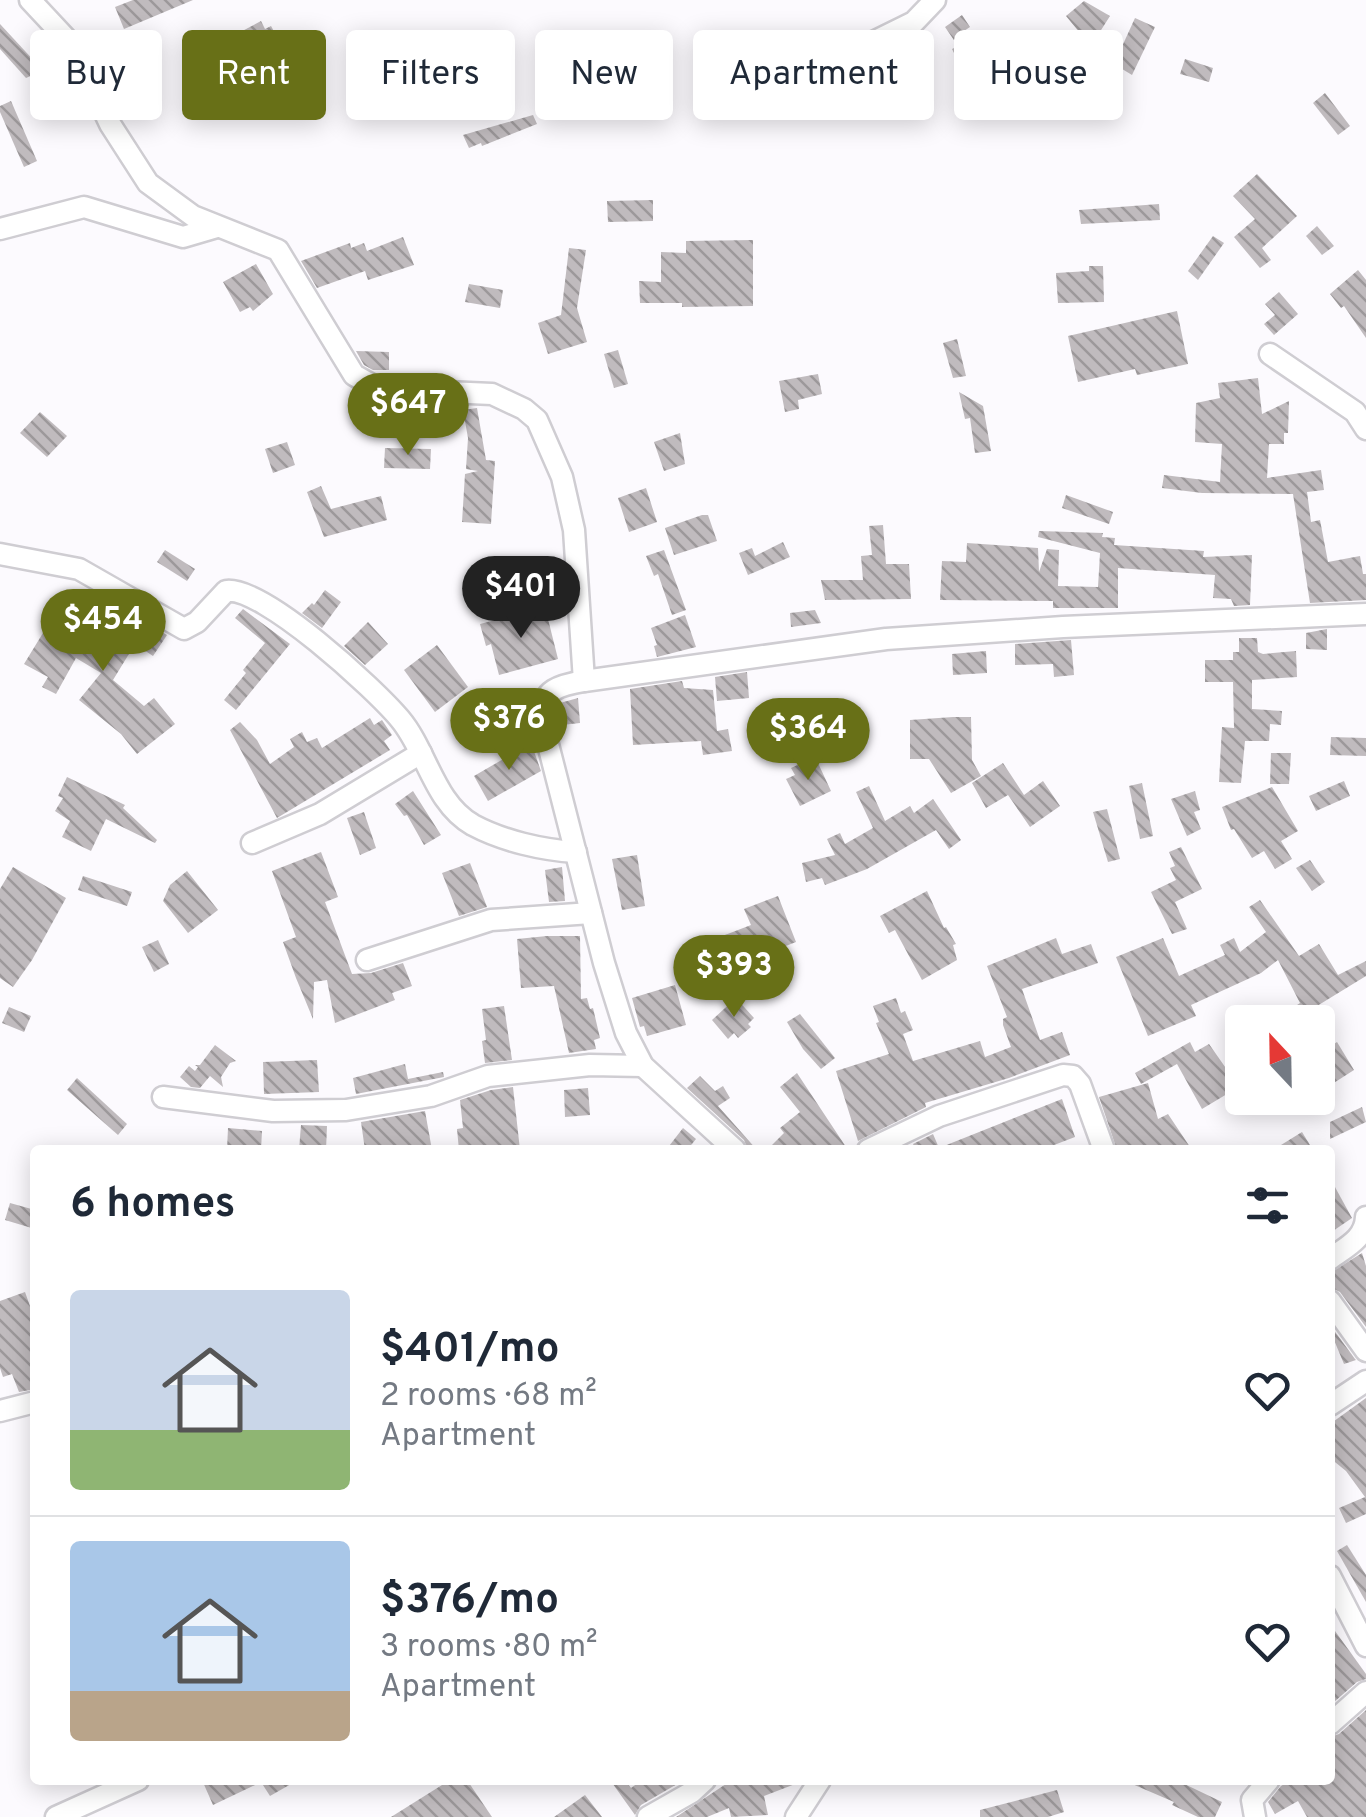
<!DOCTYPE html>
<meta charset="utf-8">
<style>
:root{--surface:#fff;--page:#f2f2f3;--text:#1f2937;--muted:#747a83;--line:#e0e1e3;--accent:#687017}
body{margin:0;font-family:Overpass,sans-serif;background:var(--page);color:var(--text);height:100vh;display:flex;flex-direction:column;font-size:38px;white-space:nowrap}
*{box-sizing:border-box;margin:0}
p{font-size:32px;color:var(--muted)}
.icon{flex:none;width:55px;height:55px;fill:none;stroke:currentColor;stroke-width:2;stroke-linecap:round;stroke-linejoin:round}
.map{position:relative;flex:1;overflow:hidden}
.panel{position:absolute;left:30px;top:1145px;width:1305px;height:640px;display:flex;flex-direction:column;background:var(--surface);border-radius:10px;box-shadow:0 5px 25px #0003}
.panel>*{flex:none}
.guide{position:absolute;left:30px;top:30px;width:1308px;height:90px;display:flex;gap:20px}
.needle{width:65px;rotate:338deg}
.controls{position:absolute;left:1225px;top:1005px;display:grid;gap:20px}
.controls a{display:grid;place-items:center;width:110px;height:110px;border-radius:10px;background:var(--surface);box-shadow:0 5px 25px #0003;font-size:50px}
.price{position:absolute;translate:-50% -85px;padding:0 22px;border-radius:35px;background:var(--accent);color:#fff;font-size:32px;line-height:65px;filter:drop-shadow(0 2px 5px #0008)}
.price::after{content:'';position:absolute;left:50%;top:60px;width:30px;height:22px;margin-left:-15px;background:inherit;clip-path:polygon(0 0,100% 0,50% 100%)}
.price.selected{background:#222;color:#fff}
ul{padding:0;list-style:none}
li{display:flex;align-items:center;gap:30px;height:250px;padding:0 40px}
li+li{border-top:2px solid var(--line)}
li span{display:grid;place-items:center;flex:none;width:280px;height:200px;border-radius:10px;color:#555}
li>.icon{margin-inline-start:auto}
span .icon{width:120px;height:120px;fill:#fffc;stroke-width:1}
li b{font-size:42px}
h2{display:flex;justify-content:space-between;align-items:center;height:120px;padding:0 40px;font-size:42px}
.chip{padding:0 35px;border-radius:10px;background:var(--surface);box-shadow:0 5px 25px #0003;font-size:35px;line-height:90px}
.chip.selected{background:var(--accent);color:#fff}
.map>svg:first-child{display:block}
.building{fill:url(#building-back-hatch)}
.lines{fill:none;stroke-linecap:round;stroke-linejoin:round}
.minor-casing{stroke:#cfcdd2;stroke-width:25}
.minor{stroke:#fff;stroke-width:20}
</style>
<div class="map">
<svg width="1366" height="1817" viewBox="0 0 1366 1817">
<defs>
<pattern id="building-back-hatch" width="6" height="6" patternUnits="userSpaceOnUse" patternTransform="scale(2.5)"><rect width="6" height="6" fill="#c0bbbe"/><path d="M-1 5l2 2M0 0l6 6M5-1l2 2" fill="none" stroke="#9c989a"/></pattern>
</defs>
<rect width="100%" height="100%" fill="#fcfafe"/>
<g class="building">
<polygon points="133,0 193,0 124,29 115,7"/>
<polygon points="1084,1 1110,16 1089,49 1076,40 1080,33 1066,16"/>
<polygon points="962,15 970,27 964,31 986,74 969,82 952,49 958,46 945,27"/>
<polygon points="1135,18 1155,27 1132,75 1114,64"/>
<polygon points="261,21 265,29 271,26 281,44 275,47 281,58 250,74 231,37"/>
<polygon points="0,24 37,64 40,72 26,78 0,49"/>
<polygon points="1185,59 1213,68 1209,82 1180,74"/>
<polygon points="1017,63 1022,79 999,87 994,71"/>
<polygon points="498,80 503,96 458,110 454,90"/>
<polygon points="1325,93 1350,126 1338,135 1313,103"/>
<polygon points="11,101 37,161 24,167 0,112 0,106"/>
<polygon points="533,115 537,124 482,146 481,143 469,148 463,135"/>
<polygon points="1257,174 1297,216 1262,248 1271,260 1260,268 1234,237 1255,219 1233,196"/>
<polygon points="653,200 653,221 608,222 607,201"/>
<polygon points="1159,204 1160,220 1081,224 1079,210"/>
<polygon points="1317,226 1334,246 1322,255 1306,236"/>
<polygon points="1213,236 1224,243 1198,280 1188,271"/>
<polygon points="403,237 414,265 368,280 365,271 317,288 301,261 350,243 351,248 364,243 367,251"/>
<polygon points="753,240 753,306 682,307 682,303 640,303 639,281 661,282 661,252 686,253 686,241"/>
<polygon points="569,248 586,250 577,308 587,342 548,354 538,323 561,315"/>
<polygon points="256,264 273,294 253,311 250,307 240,312 223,282"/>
<polygon points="1089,266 1103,266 1104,302 1058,303 1056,273 1089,271"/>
<polygon points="1358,270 1366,280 1366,338 1344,306 1341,308 1330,294"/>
<polygon points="469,284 503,290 500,308 465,302"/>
<polygon points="1279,292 1298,314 1274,335 1264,324 1275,315 1265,304"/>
<polygon points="1177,311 1188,364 1137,375 1135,369 1078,382 1068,336"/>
<polygon points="957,339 966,376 953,378 943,343"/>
<polygon points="618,350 628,384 614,388 604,354"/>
<polygon points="356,351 389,352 389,370 373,370 364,365"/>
<polygon points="818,374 822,394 798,400 799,409 785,412 779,381"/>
<polygon points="1258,378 1262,414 1289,401 1288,433 1284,433 1284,444 1269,444 1267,478 1321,470 1324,490 1307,492 1311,522 1320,520 1328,562 1360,556 1363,574 1366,574 1366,600 1310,603 1293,494 1202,493 1162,488 1164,475 1220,482 1222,444 1195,442 1196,403 1220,398 1218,383"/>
<polygon points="959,392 983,406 991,451 975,453 970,418 965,419"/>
<polygon points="477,408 486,460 495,461 491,524 462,522 465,474 478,471 466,469 468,438 463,410"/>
<polygon points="40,412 67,436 47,457 20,433"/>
<polygon points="680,433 685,464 664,471 654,442"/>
<polygon points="287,442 295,465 273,473 265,449"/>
<polygon points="385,448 431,449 430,469 384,468"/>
<polygon points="321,486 331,509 381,496 387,520 324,537 307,492"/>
<polygon points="646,488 657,522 629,532 618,498"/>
<polygon points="1066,495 1113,512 1109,524 1062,508"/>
<polygon points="702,515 708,515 717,541 674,555 665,528"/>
<polygon points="883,525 886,564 909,564 911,599 825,600 821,580 863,580 861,556 872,555 869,526"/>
<polygon points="1039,531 1103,533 1102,537 1115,538 1114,545 1204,551 1203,557 1252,555 1250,605 1234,606 1231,599 1213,598 1215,575 1118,568 1118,608 1053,608 1053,601 940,600 942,561 966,562 967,543 1038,548 1039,572 1047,549 1059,550 1058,586 1098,587 1100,553 1038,537"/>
<polygon points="783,542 790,557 748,575 739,553 752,548 755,556"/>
<polygon points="165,550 195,569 187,581 157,562"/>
<polygon points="664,550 686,610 672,615 658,574 654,576 646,556"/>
<polygon points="325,590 341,602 322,628 302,613 312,603 314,605"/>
<polygon points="545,607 558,659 499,675 491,644 486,646 480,624"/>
<polygon points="243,609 290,644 236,710 224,700 246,673 243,670 265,643 235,618"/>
<polygon points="57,610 115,646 134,616 167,635 153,656 135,644 113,680 144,706 154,698 175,724 137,754 121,734 79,700 101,673 76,658 56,694 42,687 48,677 24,664"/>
<polygon points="815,610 821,623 791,627 790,613"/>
<polygon points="685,615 696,647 657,657 654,646 657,645 651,628"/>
<polygon points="368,622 388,644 365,665 344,646"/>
<polygon points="1327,629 1327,650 1306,649 1306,633"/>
<polygon points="1239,638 1257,638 1258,652 1263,654 1296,651 1297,677 1252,680 1252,709 1282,711 1281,725 1270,724 1269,741 1245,741 1241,783 1219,782 1222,727 1234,728 1233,682 1205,682 1205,660 1233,660 1233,652 1239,652"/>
<polygon points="1071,640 1074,675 1054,677 1053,664 1015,665 1015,644"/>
<polygon points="437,645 468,687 435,712 404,670"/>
<polygon points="986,651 987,673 953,675 952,654"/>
<polygon points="747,672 749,698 717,701 715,677"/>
<polygon points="682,681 684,688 713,690 717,731 728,729 732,751 703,755 701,741 633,745 630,689"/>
<polygon points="578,698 580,723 562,725 560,703"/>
<polygon points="953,717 971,717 972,760 981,776 951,793 929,759 910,759 910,720"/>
<polygon points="370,718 374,725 382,720 392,735 384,741 390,750 277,818 230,730 240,722 257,740 270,764 294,747 290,739 302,732 307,742 317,738 322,748"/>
<polygon points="1331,737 1366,738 1366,756 1330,755"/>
<polygon points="531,743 541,771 488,801 474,776"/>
<polygon points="1271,753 1291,753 1289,784 1270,784"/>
<polygon points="806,761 809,767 818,763 831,791 800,806 786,779 795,775 791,768"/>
<polygon points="1003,763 1024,795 1043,781 1060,806 1030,827 1008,795 986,808 972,783"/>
<polygon points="67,777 125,805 123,808 157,840 155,843 106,819 91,851 62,837 70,821 55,811 63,798 58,796"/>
<polygon points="1344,781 1350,796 1316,811 1309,796"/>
<polygon points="1142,783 1153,836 1140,839 1129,786"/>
<polygon points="869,786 885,821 910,806 914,813 933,799 961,840 949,849 936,830 867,869 825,885 822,878 806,882 802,863 835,855 827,839 840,833 845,844 873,828 856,792"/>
<polygon points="1272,787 1298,831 1281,841 1292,859 1275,869 1264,851 1252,858 1234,829 1231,830 1222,807"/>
<polygon points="413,791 441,835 424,845 407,815 404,816 395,804"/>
<polygon points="1195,791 1200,810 1194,812 1201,829 1187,836 1171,799"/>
<polygon points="1107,809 1120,859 1108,862 1093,812"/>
<polygon points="364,812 376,848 360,855 347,818"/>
<polygon points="1181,847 1202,889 1175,902 1187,929 1172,934 1151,892 1176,880 1170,868 1175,866 1169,852"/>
<polygon points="321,852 338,897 325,902 352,974 371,973 403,963 412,986 392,993 395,1000 335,1023 327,980 314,982 313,1019 296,978 283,942 296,937 272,871"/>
<polygon points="637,855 645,906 622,910 612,859"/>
<polygon points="1310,860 1325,882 1312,891 1296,868"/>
<polygon points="470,863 487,907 459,916 442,873"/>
<polygon points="13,867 66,898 32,960 13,987 0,978 0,889"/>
<polygon points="562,867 565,901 549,902 545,870"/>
<polygon points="187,871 218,910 188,933 163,901 170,885"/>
<polygon points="83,876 132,892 127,906 78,890"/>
<polygon points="927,891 944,928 946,927 956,944 953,945 957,960 922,980 895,930 889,933 880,916"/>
<polygon points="778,896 796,942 737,965 725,935 751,925 744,909"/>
<polygon points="1260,900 1299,956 1319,944 1338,975 1366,961 1366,976 1317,1006 1322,1015 1307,1022 1272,1022 1300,1003 1278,960 1261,973 1191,1005 1196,1016 1148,1036 1116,957 1163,938 1179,976 1225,955 1220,945 1234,938 1240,952 1266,932 1249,907"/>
<polygon points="547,936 580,936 581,999 587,998 590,1009 593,1008 600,1038 594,1040 596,1049 569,1053 554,986 521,988 517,939"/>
<polygon points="1056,938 1062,954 1091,944 1098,963 1022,989 1040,1040 1062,1032 1070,1055 1009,1078 925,1103 926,1107 858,1141 836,1071 889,1054 876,1023 879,1022 873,1006 896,998 901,1013 905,1011 913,1030 903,1034 913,1061 980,1041 985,1057 1011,1047 1003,1025 1003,1019 1007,1017 987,966"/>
<polygon points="158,940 169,964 154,972 142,947"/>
<polygon points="675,985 686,1025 647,1036 644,1026 640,1027 632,998"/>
<polygon points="736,998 754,1018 748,1024 751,1027 738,1038 734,1033 728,1039 712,1020"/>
<polygon points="504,1006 512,1060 485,1063 482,1041 486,1040 482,1009"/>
<polygon points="9,1007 31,1016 24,1032 2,1023"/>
<polygon points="800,1014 835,1058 821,1069 803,1049 787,1022"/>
<polygon points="1190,1042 1195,1052 1209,1044 1230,1074 1242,1067 1242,1085 1202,1109 1177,1064 1141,1084 1135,1073"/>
<polygon points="1337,1042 1354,1070 1318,1093 1318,1054"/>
<polygon points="215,1045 236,1061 230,1063 221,1077 223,1087 210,1076 200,1088 191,1087 180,1077 189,1066 195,1071 198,1067 195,1065 200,1065"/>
<polygon points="317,1060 319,1092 264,1094 263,1062"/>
<polygon points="405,1064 408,1079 443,1072 444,1077 356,1094 353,1078"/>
<polygon points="797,1073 848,1150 767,1150 784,1133 780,1128 800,1112 780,1087"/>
<polygon points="700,1076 715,1091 723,1086 730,1098 718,1106 757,1150 748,1150 744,1140 687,1088"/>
<polygon points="77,1078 127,1124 118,1135 67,1090"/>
<polygon points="1148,1083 1158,1119 1168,1114 1192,1150 1117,1150 1099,1097"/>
<polygon points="513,1087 520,1150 459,1150 457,1129 463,1128 460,1100 491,1090"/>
<polygon points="588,1088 590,1115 565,1117 564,1090"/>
<polygon points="1062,1099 1075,1137 1041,1150 916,1150 913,1144 933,1134 939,1148"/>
<polygon points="1362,1107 1366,1122 1330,1139 1330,1122"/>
<polygon points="425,1111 432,1150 365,1150 361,1122"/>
<polygon points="301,1125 327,1126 326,1150 299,1150"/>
<polygon points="228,1128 262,1131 261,1150 227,1150"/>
<polygon points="683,1128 696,1139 687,1150 666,1150"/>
<polygon points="1302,1132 1313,1150 1273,1150"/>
<polygon points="1330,1178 1352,1218 1330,1233"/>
<polygon points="10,1203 35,1210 35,1229 5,1220"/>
<polygon points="1362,1253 1366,1266 1366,1327 1340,1292 1330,1287 1330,1273"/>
<polygon points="25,1292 35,1320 35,1389 19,1392 12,1374 3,1377 0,1368 0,1301"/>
<polygon points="1330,1325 1355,1359 1356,1360 1344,1364 1334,1340 1330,1343"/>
<polygon points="1366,1398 1366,1514 1346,1523 1339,1508 1365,1497 1346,1471 1330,1458 1330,1424"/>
<polygon points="1347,1545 1366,1575 1366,1602 1337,1551"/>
<polygon points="1330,1624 1366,1674 1366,1679 1357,1682 1334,1702 1330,1696"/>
<polygon points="1366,1710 1366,1817 1307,1817 1298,1801 1275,1814 1268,1802 1281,1786 1291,1780 1330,1780 1330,1737 1339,1734"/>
<polygon points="202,1780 298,1780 270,1796 261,1782 213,1805"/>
<polygon points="450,1780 467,1780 492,1817 391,1817"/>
<polygon points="610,1780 625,1780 631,1788 642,1780 684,1780 641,1805 635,1815"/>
<polygon points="732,1780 803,1780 803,1781 764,1796 768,1815 731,1817 729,1808 707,1817 676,1817"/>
<polygon points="1123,1780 1176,1780 1222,1802 1215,1817 1198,1817 1172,1805 1174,1802"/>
<polygon points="1057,1790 1064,1812 1048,1817 980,1817 980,1810"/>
<polygon points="585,1795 602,1817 554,1817"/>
</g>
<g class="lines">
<defs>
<g id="minor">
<polyline points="30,0 73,46 110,124 148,183 193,216 278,250 354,375 379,389 492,394 524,409 537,420 562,477 574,530 584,681"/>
<polyline points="847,55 914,22 935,0"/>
<polyline points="0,229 84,207 183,237 217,227"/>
<polyline points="1270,354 1355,412 1366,429"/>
<path d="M 0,554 L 79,569 L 184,629 L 197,622 L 226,591 C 262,585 375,689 400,719 C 427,751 434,803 473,825 C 503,841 542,850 576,852"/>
<polyline points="252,843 320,814 421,753"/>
<polyline points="367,960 491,920 591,913"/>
<polyline points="163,1097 273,1111 346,1110 431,1096 488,1076 590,1065 643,1066"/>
<path d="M 735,1150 L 643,1066 L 626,1033 L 604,963 L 541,717 C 542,689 560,685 584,681 L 886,639 L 1063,627 L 1366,614"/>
<polyline points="868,1150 939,1116 1063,1075 1073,1076 1080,1084 1104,1150"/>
<path d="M 1330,1259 C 1346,1247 1365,1239 1366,1217"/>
<polyline points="1330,1301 1366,1351"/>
<polyline points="1330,1405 1366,1381"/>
<polyline points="0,1411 35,1402"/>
<polyline points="1330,1576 1366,1646"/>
<polyline points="1330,1724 1366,1692"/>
<polyline points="56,1817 138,1780"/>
<polyline points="648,1817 692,1792 705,1780"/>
<polyline points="796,1817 820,1780"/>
<polyline points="1255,1817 1252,1800 1269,1780"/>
</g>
</defs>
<use href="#minor" class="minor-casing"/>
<use href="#minor" class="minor"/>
</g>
</svg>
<div class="controls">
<a><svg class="needle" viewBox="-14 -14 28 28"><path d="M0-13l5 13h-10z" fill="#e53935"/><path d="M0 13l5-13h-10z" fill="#747a83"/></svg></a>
</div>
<b class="price" style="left:408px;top:458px">$647</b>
<b class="price selected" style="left:521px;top:641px">$401</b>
<b class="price" style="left:103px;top:674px">$454</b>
<b class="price" style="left:509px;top:773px">$376</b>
<b class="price" style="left:808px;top:783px">$364</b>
<b class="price" style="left:734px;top:1020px">$393</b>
<div class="guide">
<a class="chip">Buy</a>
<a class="chip selected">Rent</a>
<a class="chip">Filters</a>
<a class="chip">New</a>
<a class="chip">Apartment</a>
<a class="chip">House</a>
</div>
<section class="panel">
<h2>6 homes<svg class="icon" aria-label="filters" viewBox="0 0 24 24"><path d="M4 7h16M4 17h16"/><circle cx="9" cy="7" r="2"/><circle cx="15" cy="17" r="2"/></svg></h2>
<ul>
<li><span style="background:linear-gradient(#c9d6e8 70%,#8fb573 0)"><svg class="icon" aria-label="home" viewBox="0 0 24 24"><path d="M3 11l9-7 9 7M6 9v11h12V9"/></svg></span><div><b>$401/mo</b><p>2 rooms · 68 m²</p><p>Apartment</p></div><svg class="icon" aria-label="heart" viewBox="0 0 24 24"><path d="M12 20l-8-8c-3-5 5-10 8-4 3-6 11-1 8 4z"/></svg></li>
<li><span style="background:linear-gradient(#a9c7e8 75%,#b9a48a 0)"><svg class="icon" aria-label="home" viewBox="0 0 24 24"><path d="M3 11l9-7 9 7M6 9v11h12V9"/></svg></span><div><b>$376/mo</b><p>3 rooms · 80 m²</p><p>Apartment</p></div><svg class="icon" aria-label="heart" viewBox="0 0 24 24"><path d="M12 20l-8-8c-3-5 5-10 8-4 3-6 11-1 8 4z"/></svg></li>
</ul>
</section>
</div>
